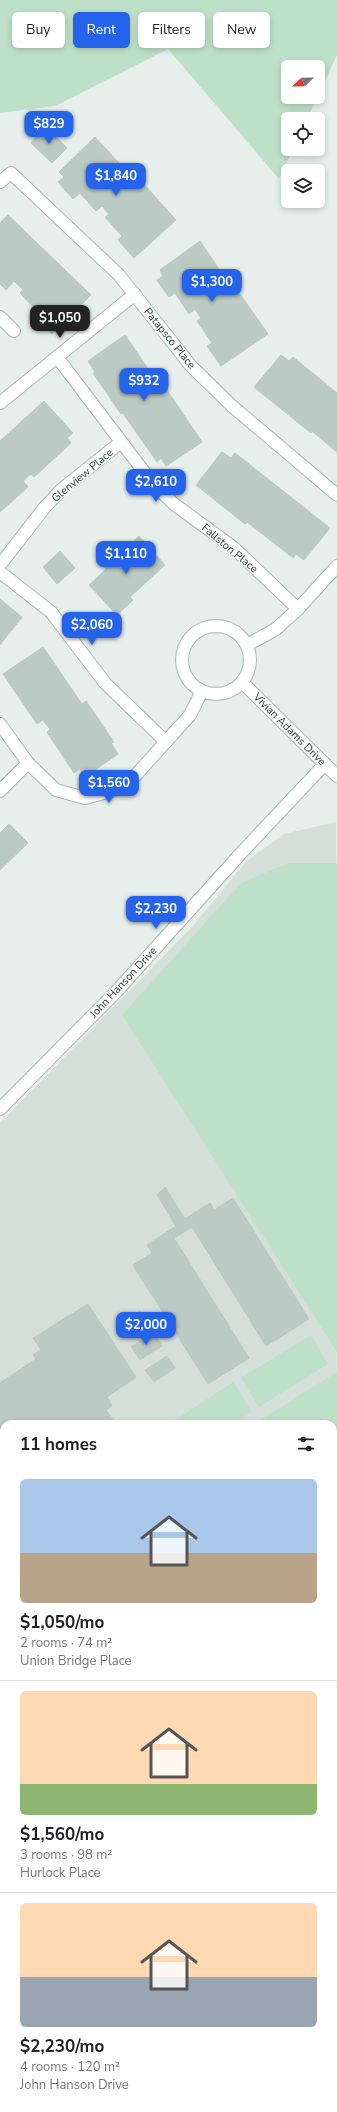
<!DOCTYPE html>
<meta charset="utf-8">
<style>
:root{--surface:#fff;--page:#f6f6f6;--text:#202124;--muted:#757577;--line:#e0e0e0;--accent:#2563eb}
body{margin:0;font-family:"Nunito Sans",sans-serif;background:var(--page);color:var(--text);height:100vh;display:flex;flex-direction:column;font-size:15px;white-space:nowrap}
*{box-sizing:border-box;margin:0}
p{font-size:13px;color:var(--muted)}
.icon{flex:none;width:22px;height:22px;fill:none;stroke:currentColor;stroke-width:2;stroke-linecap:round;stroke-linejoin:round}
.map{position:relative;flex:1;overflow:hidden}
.side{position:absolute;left:0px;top:1420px;width:337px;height:692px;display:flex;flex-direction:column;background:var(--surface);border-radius:12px 12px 0 0;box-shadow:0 2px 6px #0003}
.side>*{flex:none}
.top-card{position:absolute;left:12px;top:12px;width:313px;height:36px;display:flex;gap:8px}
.needle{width:26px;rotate:248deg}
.buttons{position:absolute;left:281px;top:60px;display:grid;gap:8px}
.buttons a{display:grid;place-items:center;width:44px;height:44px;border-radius:6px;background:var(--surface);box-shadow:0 2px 6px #0003;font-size:20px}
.price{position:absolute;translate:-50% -34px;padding:0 9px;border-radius:8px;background:var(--accent);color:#fff;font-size:13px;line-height:26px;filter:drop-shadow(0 1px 2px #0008)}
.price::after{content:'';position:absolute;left:50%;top:24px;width:12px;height:9px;margin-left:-6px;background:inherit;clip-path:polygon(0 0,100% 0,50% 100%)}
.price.active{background:#222;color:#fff}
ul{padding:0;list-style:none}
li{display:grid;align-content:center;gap:8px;height:212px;padding:0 20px}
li+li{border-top:1px solid var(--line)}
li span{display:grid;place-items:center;height:124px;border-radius:6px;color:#555}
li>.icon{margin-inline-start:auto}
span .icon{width:72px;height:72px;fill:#fffc;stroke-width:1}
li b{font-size:17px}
h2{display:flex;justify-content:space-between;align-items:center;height:48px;padding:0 20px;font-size:17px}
.pill{padding:0 14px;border-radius:6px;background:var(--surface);box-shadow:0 2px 6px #0003;font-size:14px;line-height:36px}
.pill.active{background:var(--accent);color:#fff}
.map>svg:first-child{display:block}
.built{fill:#d4dfda}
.green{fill:#bfe0c8}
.building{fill:#bbcac4;stroke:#b8c9c2}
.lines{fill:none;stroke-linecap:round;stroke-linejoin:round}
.minor-casing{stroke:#a8b8b2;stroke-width:14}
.minor{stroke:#fff;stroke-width:12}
.labels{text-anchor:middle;stroke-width:3;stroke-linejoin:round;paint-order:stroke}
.street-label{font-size:11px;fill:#24423a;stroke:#f7fbf9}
</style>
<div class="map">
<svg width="337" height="2112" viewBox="0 0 337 2112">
<rect width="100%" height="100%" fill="#e6efeb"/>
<g class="built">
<polygon points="336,822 337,1725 333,1725 333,1424 4,1424 4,1906 0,1909 0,1123 191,928 247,861 284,834"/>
<polygon points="337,1842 337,2112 0,2112 0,2104 4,2100 4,2108 333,2108 333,1843"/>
</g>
<g class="green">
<polygon points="0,0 337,0 337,55 318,96 318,67 288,67 288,97 318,97 307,119 288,119 288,149 293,149 279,179 168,49 55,106 0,113"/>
<polygon points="288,863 337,863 337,1352 122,1015 241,883"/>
<polygon points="311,1335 328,1364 259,1407 241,1378"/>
<polygon points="337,1372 337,1703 333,1704 333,1424 254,1424"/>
<polygon points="233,1382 252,1412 233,1424 169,1424"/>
<polygon points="4,1599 4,1891 0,1893 0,1602"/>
<polygon points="333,1725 337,1725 337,1842 333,1843"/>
<polygon points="4,1906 4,2100 0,2104 0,1909"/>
</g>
<g class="building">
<polygon points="46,126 67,148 52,163 31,143"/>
<polygon points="95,137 130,175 127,178 135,186 141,181 176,220 134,258 118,240 122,236 105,217 109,214 102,206 96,211 80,193 73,199 58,182 64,177 59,172"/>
<polygon points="8,215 91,295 52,334 34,316 38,312 20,293 23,290 14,281 6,290 0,284 0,223"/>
<polygon points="200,241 229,284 226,286 232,295 238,291 268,334 221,366 207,346 212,343 197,321 201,318 195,309 189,314 175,293 169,297 157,280 163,276 160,270"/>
<polygon points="125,335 164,392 167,390 202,442 166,466 161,458 157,462 123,413 121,414 93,373 95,372 88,361"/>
<polygon points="281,355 289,361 293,357 337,393 337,452 312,431 311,433 254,387"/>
<polygon points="44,401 73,433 67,438 71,443 34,477 31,474 23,481 28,487 0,512 0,441"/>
<polygon points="222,452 231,458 235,453 330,528 304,560 296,554 293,558 247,522 245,524 196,485"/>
<polygon points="139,536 165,565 130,597 133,600 117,615 89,585 106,569 103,565 117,551 120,554"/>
<polygon points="60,551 75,568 57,584 43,567"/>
<polygon points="0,599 22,617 0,645"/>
<polygon points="43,647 82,704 86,701 114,742 111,743 118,754 85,777 80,769 74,773 47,732 50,729 43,720 37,724 3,674"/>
<polygon points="9,824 28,843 0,870 0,833"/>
<polygon points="165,1187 185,1219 210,1203 214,1210 233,1198 309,1319 266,1346 192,1227 174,1238 249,1358 208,1384 133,1265 152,1253 147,1245 176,1226 157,1195"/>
<polygon points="88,1304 136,1377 107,1397 112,1405 106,1410 116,1424 4,1424 4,1564 0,1566 0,1383 36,1359 33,1355 41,1349 33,1338"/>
<polygon points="140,1311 148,1325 127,1337 119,1324"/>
<polygon points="153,1333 162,1346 140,1360 131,1347"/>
<polygon points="167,1356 175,1368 154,1382 145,1370"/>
</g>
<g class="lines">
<defs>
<g id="minor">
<polyline points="0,182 11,173 119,275 191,366 232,406 337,495"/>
<polyline points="0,317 14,331"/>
<polyline points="57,357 154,485 174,504 234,548 298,609"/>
<polyline points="0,403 135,294"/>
<polyline points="0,565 45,507 61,490 121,442"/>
<polyline points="0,572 51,612 105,683 166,742"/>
<circle cx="216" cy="660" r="34"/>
<polyline points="247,645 276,629 298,609 337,566"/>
<polyline points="242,682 337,776"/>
<polyline points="0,724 28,763 56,790 85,798 112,791 135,776 190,715 202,691"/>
<polyline points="0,791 28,763"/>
<polyline points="0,1109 115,993 243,851 325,764"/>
</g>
</defs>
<use href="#minor" class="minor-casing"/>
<use href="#minor" class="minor"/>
</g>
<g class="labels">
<g class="street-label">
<text transform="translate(170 338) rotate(51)" y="4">Patapsco Place</text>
<text transform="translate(82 475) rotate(-40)" y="4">Glenview Place</text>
<text transform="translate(230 548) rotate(40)" y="4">Fallston Place</text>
<text transform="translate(290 729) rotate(45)" y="4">Vivian Adams Drive</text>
<text transform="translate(123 982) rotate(-47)" y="4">John Hanson Drive</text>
</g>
</g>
</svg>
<div class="buttons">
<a><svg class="needle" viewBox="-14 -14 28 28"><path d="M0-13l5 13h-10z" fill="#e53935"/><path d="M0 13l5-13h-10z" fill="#757577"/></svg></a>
<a><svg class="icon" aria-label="locate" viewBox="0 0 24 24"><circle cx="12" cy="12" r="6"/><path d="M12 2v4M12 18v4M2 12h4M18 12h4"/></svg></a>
<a><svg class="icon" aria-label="layers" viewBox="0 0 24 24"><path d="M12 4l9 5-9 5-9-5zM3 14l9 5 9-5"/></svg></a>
</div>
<b class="price" style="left:49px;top:145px">$829</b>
<b class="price" style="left:116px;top:197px">$1,840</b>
<b class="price" style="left:212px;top:303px">$1,300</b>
<b class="price active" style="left:60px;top:339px">$1,050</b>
<b class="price" style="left:144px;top:402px">$932</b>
<b class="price" style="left:156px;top:503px">$2,610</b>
<b class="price" style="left:126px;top:575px">$1,110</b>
<b class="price" style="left:92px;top:646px">$2,060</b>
<b class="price" style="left:109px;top:804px">$1,560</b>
<b class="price" style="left:156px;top:930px">$2,230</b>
<b class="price" style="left:146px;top:1346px">$2,000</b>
<div class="top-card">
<a class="pill">Buy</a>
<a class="pill active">Rent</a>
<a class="pill">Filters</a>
<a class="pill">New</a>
</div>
<section class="side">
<h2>11 homes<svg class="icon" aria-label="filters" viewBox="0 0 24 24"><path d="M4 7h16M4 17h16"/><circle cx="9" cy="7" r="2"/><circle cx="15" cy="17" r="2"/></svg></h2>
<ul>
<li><span style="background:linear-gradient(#a9c7e8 60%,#b9a48a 0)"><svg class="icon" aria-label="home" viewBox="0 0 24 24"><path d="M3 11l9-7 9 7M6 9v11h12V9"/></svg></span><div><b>$1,050/mo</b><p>2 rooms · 74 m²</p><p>Union Bridge Place</p></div></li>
<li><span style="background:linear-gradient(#ffd9b3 75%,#8fb573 0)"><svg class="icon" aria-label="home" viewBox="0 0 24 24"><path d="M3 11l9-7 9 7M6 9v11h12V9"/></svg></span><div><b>$1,560/mo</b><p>3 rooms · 98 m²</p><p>Hurlock Place</p></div></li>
<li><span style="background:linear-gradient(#ffd9b3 60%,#9aa5b1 0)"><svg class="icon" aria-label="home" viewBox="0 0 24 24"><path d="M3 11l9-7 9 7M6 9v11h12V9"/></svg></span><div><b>$2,230/mo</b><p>4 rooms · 120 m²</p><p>John Hanson Drive</p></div></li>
</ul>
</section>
</div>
